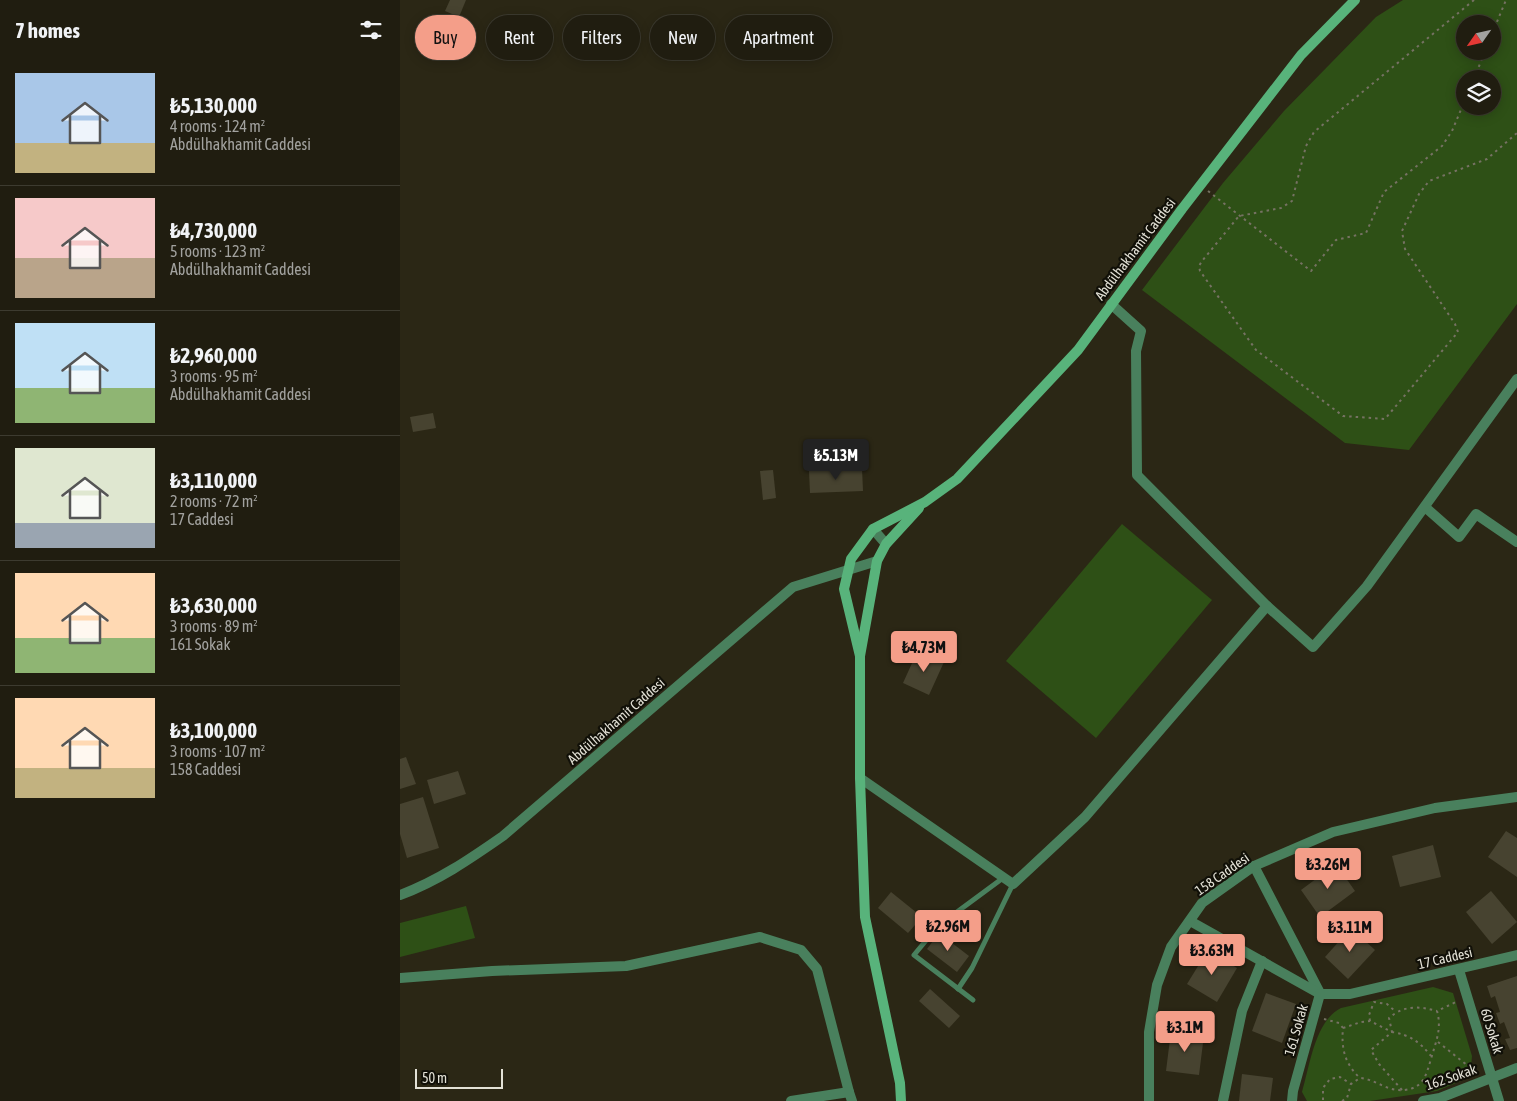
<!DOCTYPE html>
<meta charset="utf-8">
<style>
:root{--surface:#201d10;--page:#282619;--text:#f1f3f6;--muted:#a2a29f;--line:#3d3b30;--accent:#f49e89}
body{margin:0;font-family:"Asap Condensed",sans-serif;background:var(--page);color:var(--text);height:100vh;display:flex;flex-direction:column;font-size:19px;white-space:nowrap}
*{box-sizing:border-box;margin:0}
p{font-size:16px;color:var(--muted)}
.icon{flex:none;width:28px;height:28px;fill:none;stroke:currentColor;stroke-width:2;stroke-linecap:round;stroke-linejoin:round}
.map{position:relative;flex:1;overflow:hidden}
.drawer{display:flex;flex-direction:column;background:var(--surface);width:400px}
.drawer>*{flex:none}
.guide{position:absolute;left:15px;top:15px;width:475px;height:45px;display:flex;gap:10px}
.needle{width:32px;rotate:236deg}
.controls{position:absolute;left:1056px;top:15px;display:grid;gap:10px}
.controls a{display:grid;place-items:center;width:45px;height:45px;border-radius:50%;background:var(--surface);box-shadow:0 2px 12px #0003,0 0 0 1px var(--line);font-size:25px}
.scale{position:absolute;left:15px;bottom:12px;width:88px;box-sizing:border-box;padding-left:5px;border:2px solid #e3e1d6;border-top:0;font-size:14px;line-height:18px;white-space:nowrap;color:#e3e1d6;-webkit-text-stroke:4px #111008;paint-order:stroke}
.price{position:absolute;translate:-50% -42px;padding:0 11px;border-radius:5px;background:var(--accent);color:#111;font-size:16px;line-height:32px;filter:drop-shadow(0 1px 2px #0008)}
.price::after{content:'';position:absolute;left:50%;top:30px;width:15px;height:11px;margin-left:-8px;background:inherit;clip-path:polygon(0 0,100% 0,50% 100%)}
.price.on{background:#222;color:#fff}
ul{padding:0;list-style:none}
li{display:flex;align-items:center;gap:15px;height:125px;padding:0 15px}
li+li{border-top:1px solid var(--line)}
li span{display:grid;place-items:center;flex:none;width:140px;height:100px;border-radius:0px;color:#555}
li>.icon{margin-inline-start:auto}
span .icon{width:60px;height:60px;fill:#fffc;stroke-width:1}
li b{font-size:21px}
h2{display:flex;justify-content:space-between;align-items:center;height:60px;padding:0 15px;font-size:21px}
.chip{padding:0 18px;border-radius:22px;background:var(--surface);box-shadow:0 2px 12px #0003,0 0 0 1px var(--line);font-size:18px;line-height:45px}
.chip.on{background:var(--accent);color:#111}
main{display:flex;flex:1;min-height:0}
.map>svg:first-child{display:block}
.green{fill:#2e5016;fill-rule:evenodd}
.building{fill:#474330}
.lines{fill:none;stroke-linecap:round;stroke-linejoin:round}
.path{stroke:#767263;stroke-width:2;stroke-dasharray:2.5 4;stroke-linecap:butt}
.service{stroke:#49805d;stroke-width:5}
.minor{stroke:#49805d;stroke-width:10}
.secondary{stroke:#58b37b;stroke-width:10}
.labels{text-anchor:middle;stroke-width:4.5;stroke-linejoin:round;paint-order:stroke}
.street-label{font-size:14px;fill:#e3e1d6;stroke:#111008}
</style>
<main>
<section class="drawer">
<h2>7 homes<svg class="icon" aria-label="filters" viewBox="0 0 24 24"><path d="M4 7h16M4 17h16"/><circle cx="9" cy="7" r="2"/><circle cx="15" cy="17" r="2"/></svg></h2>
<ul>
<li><span style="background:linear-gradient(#a9c7e8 70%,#c2b280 0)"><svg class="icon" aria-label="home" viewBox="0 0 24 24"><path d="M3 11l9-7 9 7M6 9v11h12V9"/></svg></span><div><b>₺5,130,000</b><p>4 rooms · 124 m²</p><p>Abdülhakhamit Caddesi</p></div></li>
<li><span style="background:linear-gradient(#f6c9c9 60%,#b9a48a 0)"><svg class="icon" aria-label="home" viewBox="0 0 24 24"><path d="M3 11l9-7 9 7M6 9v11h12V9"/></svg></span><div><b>₺4,730,000</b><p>5 rooms · 123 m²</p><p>Abdülhakhamit Caddesi</p></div></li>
<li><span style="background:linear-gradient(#bfe0f5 65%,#8fb573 0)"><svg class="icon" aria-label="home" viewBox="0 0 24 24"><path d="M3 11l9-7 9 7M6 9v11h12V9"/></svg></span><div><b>₺2,960,000</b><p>3 rooms · 95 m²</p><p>Abdülhakhamit Caddesi</p></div></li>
<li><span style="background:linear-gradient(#dfe7d0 75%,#9aa5b1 0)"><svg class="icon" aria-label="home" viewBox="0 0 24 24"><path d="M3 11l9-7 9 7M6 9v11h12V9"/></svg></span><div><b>₺3,110,000</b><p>2 rooms · 72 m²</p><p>17 Caddesi</p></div></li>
<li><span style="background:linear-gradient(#ffd9b3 65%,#8fb573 0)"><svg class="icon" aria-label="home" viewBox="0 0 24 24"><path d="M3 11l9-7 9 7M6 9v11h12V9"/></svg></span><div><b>₺3,630,000</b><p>3 rooms · 89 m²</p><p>161 Sokak</p></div></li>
<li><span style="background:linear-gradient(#ffd9b3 70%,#c2b280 0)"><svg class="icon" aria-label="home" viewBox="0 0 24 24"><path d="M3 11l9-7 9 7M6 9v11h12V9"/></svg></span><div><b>₺3,100,000</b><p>3 rooms · 107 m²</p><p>158 Caddesi</p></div></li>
</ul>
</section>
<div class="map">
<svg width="1117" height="1101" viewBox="0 0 1117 1101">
<rect width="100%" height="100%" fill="#2b2715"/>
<g class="green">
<path d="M 1003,0 L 1117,0 L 1117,304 L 1009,450 L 945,443 L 742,290 L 823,183 L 884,111 L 976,17 ZM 1065,24 L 1092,24 L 1092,51 L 1065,51 ZM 1065,79 L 1092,79 L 1092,106 L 1065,106 Z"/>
<polygon points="722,524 812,600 696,738 606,661"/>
<polygon points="66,906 75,938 0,957 0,923"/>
<path d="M 1033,987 L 1053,993 L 1072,1056 L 1070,1077 L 1037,1091 L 970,1101 L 907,1101 L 902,1092 C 910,1065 915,1021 941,1008 Z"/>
</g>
<g class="building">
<polygon points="50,0 66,0 59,17 45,11"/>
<polygon points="33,413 36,428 13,432 10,417"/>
<polygon points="462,468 463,491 410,493 409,471"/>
<polygon points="373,470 376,498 363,500 360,471"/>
<polygon points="518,650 544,662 529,695 503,683"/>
<polygon points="6,757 16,784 0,789 0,759"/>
<polygon points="58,771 66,794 34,804 27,780"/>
<polygon points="23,797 39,848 7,858 0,834 0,804"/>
<polygon points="1106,831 1117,838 1117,877 1088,857"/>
<polygon points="1033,845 1041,877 1000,887 992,856"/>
<polygon points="936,864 955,891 920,917 901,890"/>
<polygon points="1091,891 1117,922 1092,944 1066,912"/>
<polygon points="491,892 522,917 508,933 478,908"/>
<polygon points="951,928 975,950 948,979 925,957"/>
<polygon points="539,933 569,956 557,972 527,949"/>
<polygon points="808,950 837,968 817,1002 787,984"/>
<polygon points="1117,976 1117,1048 1110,1050 1105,1039 1110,1038 1104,1022 1100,1024 1096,1013 1100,1012 1095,996 1091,998 1087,986"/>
<polygon points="530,989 560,1016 549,1028 519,1001"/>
<polygon points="866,993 896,1004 882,1043 852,1031"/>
<polygon points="771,1031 804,1035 799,1075 766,1071"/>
<polygon points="842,1074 873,1078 870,1101 839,1101"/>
</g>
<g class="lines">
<g class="path">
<polyline points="1074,0 914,132 906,146 892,201 881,208 839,216 802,261 799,266 800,271 856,350 943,416 985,419 1058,332 1055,324 1005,249 1002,231 1019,194 1029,181 1087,159 1117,133"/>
<polyline points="1092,34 1106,0"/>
<polyline points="1074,79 1085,51"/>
<polyline points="808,191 911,271 936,240 966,233 984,192 1042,146 1052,131 1065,100"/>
<path d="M 924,1019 L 939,1023 L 943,1028 C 941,1049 945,1064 960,1078"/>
<polyline points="970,1021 969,1015 974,1002 987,1004 996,1012"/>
<path d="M 943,1028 L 961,1022 L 970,1021 L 992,1032 L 989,1018 C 1004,1005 1019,1006 1037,1011"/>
<polyline points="1038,1042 1077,1073"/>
<path d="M 1002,1090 L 979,1064 L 971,1050 L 992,1032 C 1010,1035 1020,1042 1031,1056"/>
<polyline points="923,1100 923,1088 930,1079 940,1077 951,1084"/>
<path d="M 942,1101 L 947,1098 L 951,1084 L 960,1078 C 975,1079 988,1092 1004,1090 C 1024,1088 1026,1075 1031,1059 C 1036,1041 1042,1029 1037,1011 L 1058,1001"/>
</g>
<g class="service">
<polyline points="558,989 572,968 613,884"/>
<polyline points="573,1000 514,955 538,926 603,878"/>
</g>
<g class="minor">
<polyline points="1025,507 1059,537 1076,514 1117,542"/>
<polyline points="473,529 486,544"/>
<polyline points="867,606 913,647 967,586 1117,379"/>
<polyline points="460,778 613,884 685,817 867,606 737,475 736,351 741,331 711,304"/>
<polyline points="854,866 920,993"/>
<path d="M 0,895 C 38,881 70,859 103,836 L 393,587 L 477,561"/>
<polyline points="790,921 920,994 950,994 1117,955"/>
<polyline points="1059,970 1099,1101"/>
<polyline points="0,978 92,971 226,966 360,937 401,950 417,969 449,1092"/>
<polyline points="391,1101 449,1092 452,1101"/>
<polyline points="749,1101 749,1032 757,985 771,947 802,903 854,866 933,832 1035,808 1117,797"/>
<polyline points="823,1101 842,1011 862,961"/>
<polyline points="892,1101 893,1091 920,994"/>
<polyline points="1023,1101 1040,1098 1117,1068"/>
</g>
<g class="secondary">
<polyline points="460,656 444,589 451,559 473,529 525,502 557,479 678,350 782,209 901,55 955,0"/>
<polyline points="501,1101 500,1083 465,917 460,778 460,656 477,561 486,544 519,508"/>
</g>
</g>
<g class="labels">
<g class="street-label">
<text transform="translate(735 249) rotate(-53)" y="5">Abdülhakhamit Caddesi</text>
<text transform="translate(216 721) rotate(-41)" y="5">Abdülhakhamit Caddesi</text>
<text transform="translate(822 874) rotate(-35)" y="5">158 Caddesi</text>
<text transform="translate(1045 958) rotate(-13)" y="5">17 Caddesi</text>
<text transform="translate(896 1030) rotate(-74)" y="5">161 Sokak</text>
<text transform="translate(1092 1031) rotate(73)" y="5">60 Sokak</text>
<text transform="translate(1051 1077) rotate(-19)" y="5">162 Sokak</text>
</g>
</g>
</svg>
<div class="controls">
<a><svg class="needle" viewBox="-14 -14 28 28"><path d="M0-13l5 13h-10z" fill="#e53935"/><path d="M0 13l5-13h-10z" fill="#a2a29f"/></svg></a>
<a><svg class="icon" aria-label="layers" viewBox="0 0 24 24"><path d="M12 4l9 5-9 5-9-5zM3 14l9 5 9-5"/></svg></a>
</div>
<div class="scale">50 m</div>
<b class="price on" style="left:436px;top:481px">₺5.13M</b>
<b class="price" style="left:524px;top:673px">₺4.73M</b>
<b class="price" style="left:928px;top:890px">₺3.26M</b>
<b class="price" style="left:548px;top:952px">₺2.96M</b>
<b class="price" style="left:950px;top:953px">₺3.11M</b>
<b class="price" style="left:812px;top:976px">₺3.63M</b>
<b class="price" style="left:785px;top:1053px">₺3.1M</b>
<div class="guide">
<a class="chip on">Buy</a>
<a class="chip">Rent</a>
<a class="chip">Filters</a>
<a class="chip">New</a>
<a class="chip">Apartment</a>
</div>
</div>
</main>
